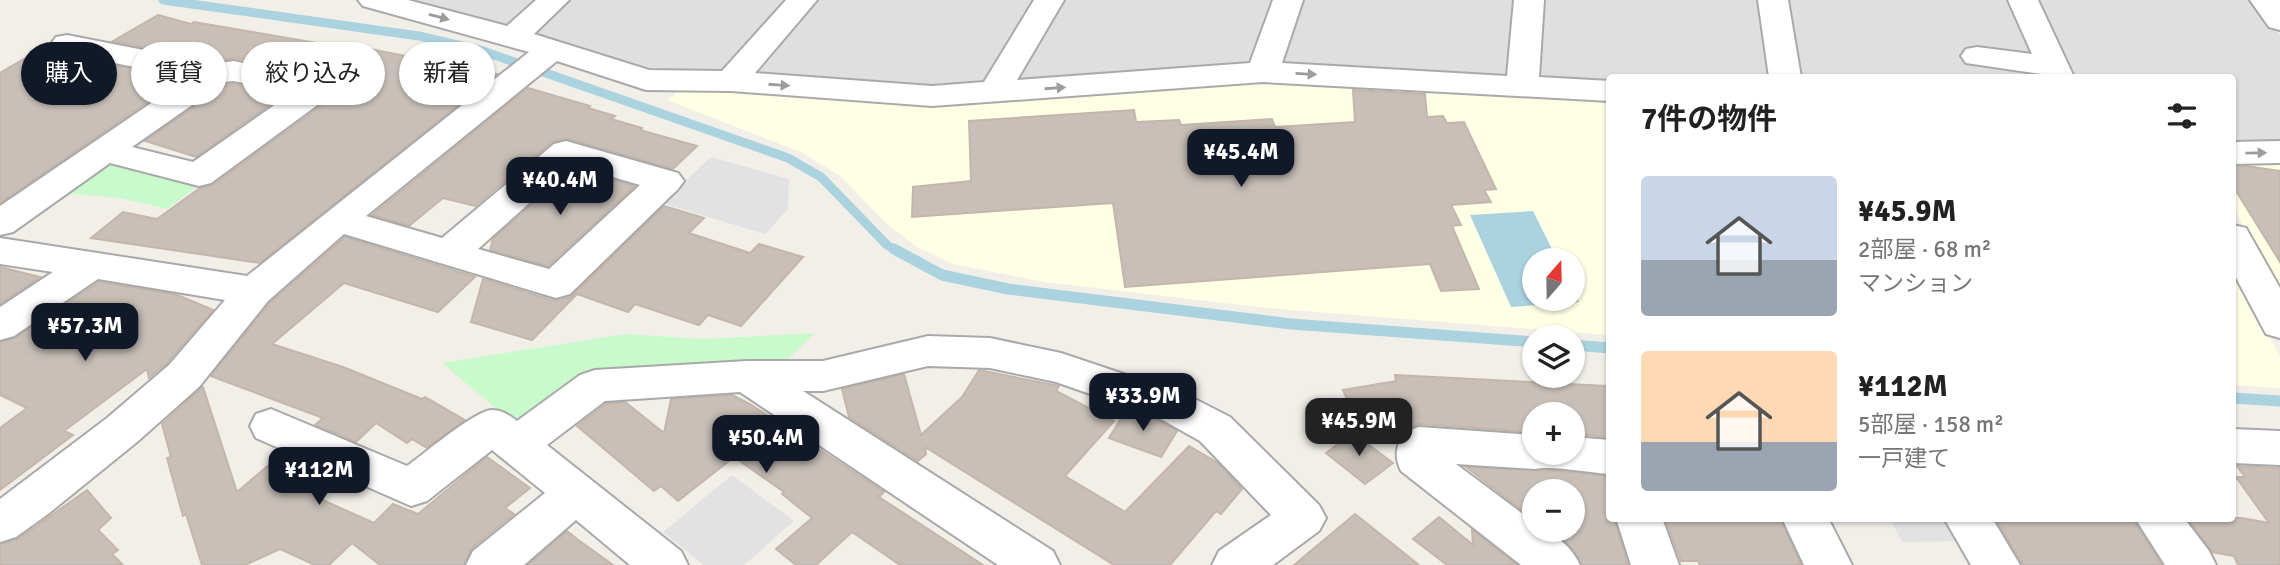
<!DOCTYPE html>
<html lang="ja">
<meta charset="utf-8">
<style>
:root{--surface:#fff;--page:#f6f6f6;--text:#222;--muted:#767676;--accent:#111827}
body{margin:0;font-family:Signika,"Noto Sans JP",sans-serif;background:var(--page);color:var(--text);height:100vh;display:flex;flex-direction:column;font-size:26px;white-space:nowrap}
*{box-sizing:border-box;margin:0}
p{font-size:23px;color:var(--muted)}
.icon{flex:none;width:38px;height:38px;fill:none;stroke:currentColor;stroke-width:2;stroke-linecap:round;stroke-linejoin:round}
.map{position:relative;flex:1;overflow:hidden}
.drawer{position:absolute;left:1606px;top:74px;width:630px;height:448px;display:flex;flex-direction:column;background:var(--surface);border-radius:7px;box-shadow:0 2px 5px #0004}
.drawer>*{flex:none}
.top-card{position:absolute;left:21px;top:42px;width:665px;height:63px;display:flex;gap:14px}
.needle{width:46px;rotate:20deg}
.buttons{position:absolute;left:1522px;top:248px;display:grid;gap:14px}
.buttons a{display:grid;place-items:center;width:63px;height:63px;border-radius:50%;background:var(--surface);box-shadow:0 2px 5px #0004;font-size:35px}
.price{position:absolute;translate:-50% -60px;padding:0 16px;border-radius:14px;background:var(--accent);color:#fff;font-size:23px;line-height:46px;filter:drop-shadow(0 2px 4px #0008)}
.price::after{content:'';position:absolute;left:50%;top:42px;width:21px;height:16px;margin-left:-10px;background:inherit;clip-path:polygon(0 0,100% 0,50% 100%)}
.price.on{background:#222;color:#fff}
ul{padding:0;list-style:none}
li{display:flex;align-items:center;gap:21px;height:175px;padding:0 35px}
li span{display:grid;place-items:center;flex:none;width:196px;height:140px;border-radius:7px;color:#555}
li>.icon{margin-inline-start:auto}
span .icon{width:84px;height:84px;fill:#fffc;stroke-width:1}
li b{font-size:30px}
h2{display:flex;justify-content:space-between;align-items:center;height:84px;padding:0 35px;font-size:30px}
.pill{padding:0 24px;border-radius:32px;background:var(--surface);box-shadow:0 2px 5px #0004;font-size:24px;line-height:63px}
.pill.on{background:var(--accent);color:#fff}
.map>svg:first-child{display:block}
.residential{fill:#e0dfdf}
.education{fill:#ffffe5;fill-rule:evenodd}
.park{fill:#c8facc}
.parking{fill:#e2e2e2}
.water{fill:#aad3df}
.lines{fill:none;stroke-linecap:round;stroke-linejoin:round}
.stream-far1{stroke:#aad3df;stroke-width:9}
.stream{stroke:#aad3df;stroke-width:11}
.building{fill:#c7bfb8;stroke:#c4b6ab;stroke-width:2}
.minor-casing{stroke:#a9a9a9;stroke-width:4}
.minor{fill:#fff;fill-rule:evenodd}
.oneway{fill:#9c9c9c}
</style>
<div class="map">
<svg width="2280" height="565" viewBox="0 0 2280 565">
<rect width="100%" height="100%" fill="#f2efe9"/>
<g class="residential">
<polygon points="401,0 546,0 515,27"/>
<polygon points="563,0 791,0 724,74 669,76 526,33"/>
<polygon points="816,0 1041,0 989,85 930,91 751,77"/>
<polygon points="1058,0 1280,0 1255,67 1014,85"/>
<polygon points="1298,0 1523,0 1507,81 1279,67"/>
<polygon points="1538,0 1763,0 1774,77 1610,77 1610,87 1530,78"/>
<polygon points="1787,0 2015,0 2050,77 1798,77"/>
<polygon points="2035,0 2256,0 2280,36 2280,142 2233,143 2233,77 2070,77"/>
</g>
<g class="education">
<path d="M 1278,79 L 1610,98 L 1610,335 L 1267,308 L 1045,282 L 953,264 L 917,247 L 887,224 L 840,176 L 803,153 L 667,100 L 686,85 L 933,102 ZM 1535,261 L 1573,261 L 1573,299 L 1535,299 Z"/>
<polygon points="2280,159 2280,292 2233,207 2233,161"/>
<polygon points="2233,266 2280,357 2280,388 2233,385"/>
</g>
<g class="park">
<polygon points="109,164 198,186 167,209 120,198 63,193 100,167"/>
<polygon points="815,333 780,367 593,377 543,414 512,422 442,363 625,334 703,339"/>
</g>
<g class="parking">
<polygon points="711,157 789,179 788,209 765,234 662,203"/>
<polygon points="732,475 794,521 744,565 704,565 663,532"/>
<polygon points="1890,518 1953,518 1966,541 1902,542"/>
</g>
<polygon class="water" points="1533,211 1558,261 1535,261 1535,299 1573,299 1573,290 1579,302 1511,307 1470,215"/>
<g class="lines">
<polyline class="stream-far1" points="163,0 419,36 483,51 788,158 821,177 887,245 897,251"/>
<g class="stream">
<polyline points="894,249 942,275 1008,289 1291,324 1535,342"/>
<polyline points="1573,345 1610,348"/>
<polyline points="2233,398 2280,401"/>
</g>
</g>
<g class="building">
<polygon points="158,15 191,24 194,22 340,47 345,44 497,74 260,263 91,238 123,212 157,219 200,188 213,185 333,97 339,88 333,79 321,75 234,58 215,61 113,41"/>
<polygon points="41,49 181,79 0,203 0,73"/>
<polygon points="233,84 286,93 196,157 145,141 226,85"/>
<polygon points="528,88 590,106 588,108 615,116 611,119 642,128 640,130 697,146 673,169 565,138 552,142 475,206 443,198 409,226 372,215"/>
<polygon points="1353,90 1425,94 1427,117 1443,116 1447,123 1464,122 1496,189 1484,190 1491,202 1451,205 1461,225 1452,226 1479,289 1441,291 1430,264 1125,287 1113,203 912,217 913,187 971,181 969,121 1134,110 1136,122 1179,120 1181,125 1272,119 1275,127 1355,122"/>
<polygon points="2246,166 2280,171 2280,262 2233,186 2233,167"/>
<polygon points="573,168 635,186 548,266 490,250 493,239"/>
<polygon points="664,206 704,218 689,233 750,253 759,244 803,257 741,326 708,315 699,325 635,304 628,312 577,294 532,340 471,322 483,279 555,301 571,297"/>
<polygon points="345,237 475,277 438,312 344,283 272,344 343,367 422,399 425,397 465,420 427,448 412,439 407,443 376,423 356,442 315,425 323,418 211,376 270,303"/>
<polygon points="0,267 40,277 0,304"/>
<polygon points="99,282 175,294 213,310 167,363 149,378 147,369 64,431 73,435 0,490 0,428 27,408 0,395 0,342 15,338"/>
<polygon points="979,370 1059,386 1056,391 1114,421 1065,476 1125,512 1189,446 1218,463 1242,489 1221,514 1216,511 1170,565 1114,565 925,447 926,454 918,461 849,417 842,389 904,374 921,435 962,397"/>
<polygon points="1395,375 1607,386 1610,398 1610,437 1573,434 1573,415 1535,415 1535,432 1419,424 1401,432 1359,428 1343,390 1396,381"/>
<polygon points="203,387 237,492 283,453 339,477 316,497 374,523 393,504 418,514 487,457 530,488 505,508 514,514 471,549 464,565 380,565 352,543 329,565 315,565 280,549 245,565 202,565 186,514 183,516 167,458 171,457 162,424"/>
<polygon points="732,395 750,404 884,492 879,497 983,565 900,565 852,532 816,565 796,565 776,549 812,518 782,494 784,492 734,457 678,501 661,486 654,491 577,426 607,403 625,402 664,433 671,399"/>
<polygon points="1127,409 1158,420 1177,431 1161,457 1109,438"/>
<polygon points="1353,433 1393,463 1365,484 1326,453"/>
<polygon points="2237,466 2280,468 2280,565 2238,565 2234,556 2212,552 2187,518 2242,518 2269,523 2236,477 2245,477"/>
<polygon points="1466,467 1560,471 1605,476 1610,498 1610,518 1614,518 1628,565 1583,565 1569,545 1549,530 1573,530 1573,492 1535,492 1535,520"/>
<polygon points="87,490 111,518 98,530 118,550 112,554 123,565 0,565 0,544 18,539"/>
<polygon points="1355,514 1419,565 1294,565"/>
<polygon points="1439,517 1473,545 1472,530 1517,565 1447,565 1413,539"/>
<polygon points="1665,518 1780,518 1801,565 1700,565 1698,561 1681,561"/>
<polygon points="1995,518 2132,518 2162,565 2023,565"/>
<polygon points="567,531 577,539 613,565 528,565"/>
</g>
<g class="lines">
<defs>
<g id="minor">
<path d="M 358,0 L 408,0 L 507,26 L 536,0 L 569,0 L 534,34 L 649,70 L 722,71 L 786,0 L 817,0 L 755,73 L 932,86 L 984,82 L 1034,0 L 1064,0 L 1017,80 L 1250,63 L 1273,0 L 1303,0 L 1282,63 L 1507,76 L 1514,0 L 1544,0 L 1539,77 L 1610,81 L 1610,101 L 1263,82 L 932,106 L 731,91 L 646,90 L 557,61 L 366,216 L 442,238 L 554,144 L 566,141 L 678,173 L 684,181 L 678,189 L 570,294 L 556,298 L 344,234 L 268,301 L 199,387 L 137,442 L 48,514 L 16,537 L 0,542 L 0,499 L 107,418 L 169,365 L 225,300 L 98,279 L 14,336 L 0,340 L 0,307 L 53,272 L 0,264 L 0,238 L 247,276 L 529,52 L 363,6 ZM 572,165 L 640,185 L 549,269 L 478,249 Z"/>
<polygon points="1758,0 1788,0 1801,77 1769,77"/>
<polygon points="2008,0 2038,0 2074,77 2042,77 2041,74 1966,63 1961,56 1966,49 1977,47 2032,54"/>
<polygon points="2250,0 2280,0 2280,30 2269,27"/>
<path d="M 67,35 L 215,64 L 233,61 L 320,78 L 331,81 L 336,88 L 331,95 L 211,183 L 199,186 L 110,163 L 13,232 L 0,235 L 0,206 L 188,78 L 56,51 L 51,44 L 56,37 ZM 233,81 L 293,92 L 193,162 L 132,147 L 225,82 Z"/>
<polygon points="2280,141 2280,163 2233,164 2233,142"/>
<polygon points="2233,225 2246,228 2280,288 2280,338 2266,334 2233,272"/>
<path d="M 928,336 L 990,338 L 1061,353 L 1189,396 L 1230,417 L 1319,505 L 1326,518 L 1319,531 L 1273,565 L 1212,565 L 1219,551 L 1271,515 L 1200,441 L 1159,418 L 1056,382 L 990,368 L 928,366 L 823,391 L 803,391 L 1053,551 L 1060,565 L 998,565 L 740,392 L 605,401 L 547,445 L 681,551 L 688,565 L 630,565 L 576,520 L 524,565 L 466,565 L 473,551 L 545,493 L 492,450 L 427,501 L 411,506 L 256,438 L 250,426 L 256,414 L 271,409 L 407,466 C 424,454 473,412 491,410 C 501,409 510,416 517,421 L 580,375 L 595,370 L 747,361 L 823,361 Z"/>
<path d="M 1419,427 L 1535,435 L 1535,453 L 1573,453 L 1573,437 L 1610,440 L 1610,474 C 1592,473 1549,465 1535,469 L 1456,464 L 1535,523 L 1535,530 C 1554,530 1572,548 1580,565 L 1521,565 L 1401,471 C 1394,456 1396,447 1404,432 Z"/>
<polygon points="2233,429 2280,431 2280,465 2233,463"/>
<polygon points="1616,518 1662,518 1679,565 1631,565"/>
<polygon points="1782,518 1828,518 1852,565 1804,565"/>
<polygon points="1944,518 1992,518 2020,565 1971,565"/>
<polygon points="2135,518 2184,518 2209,551 2216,565 2165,565"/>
</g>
</defs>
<use href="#minor" class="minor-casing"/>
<use href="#minor" class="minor"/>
</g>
<defs><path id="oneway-solid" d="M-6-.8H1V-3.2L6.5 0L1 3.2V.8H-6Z" transform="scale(1.75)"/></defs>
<g class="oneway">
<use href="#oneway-solid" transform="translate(439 17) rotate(15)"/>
<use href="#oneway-solid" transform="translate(1306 74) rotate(3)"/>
<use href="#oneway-solid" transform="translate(779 85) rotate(4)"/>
<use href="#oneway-solid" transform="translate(1055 88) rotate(-4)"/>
<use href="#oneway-solid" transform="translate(2256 153) rotate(-1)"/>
</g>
</svg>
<div class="buttons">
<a><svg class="needle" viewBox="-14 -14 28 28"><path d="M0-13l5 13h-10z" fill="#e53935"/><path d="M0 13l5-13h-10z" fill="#767676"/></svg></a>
<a><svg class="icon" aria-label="layers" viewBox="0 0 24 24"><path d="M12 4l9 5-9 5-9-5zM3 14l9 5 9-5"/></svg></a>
<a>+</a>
<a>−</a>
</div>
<b class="price" style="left:1241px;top:189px">¥45.4M</b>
<b class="price" style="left:560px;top:217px">¥40.4M</b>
<b class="price" style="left:85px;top:363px">¥57.3M</b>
<b class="price" style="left:1143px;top:433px">¥33.9M</b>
<b class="price on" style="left:1359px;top:458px">¥45.9M</b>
<b class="price" style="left:766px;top:475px">¥50.4M</b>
<b class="price" style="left:319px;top:507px">¥112M</b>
<div class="top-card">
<a class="pill on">購入</a>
<a class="pill">賃貸</a>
<a class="pill">絞り込み</a>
<a class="pill">新着</a>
</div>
<section class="drawer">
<h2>7件の物件<svg class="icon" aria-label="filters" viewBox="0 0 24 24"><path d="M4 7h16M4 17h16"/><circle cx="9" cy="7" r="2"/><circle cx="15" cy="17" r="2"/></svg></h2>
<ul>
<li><span style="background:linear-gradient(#c9d6e8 60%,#9aa5b1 0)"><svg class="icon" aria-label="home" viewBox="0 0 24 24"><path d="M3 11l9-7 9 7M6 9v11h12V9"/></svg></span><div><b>¥45.9M</b><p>2部屋 · 68 m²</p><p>マンション</p></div></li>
<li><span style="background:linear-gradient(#ffd9b3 65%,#9aa5b1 0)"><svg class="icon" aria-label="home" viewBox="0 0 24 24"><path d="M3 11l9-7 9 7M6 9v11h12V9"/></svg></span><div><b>¥112M</b><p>5部屋 · 158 m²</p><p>一戸建て</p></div></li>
</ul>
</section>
</div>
